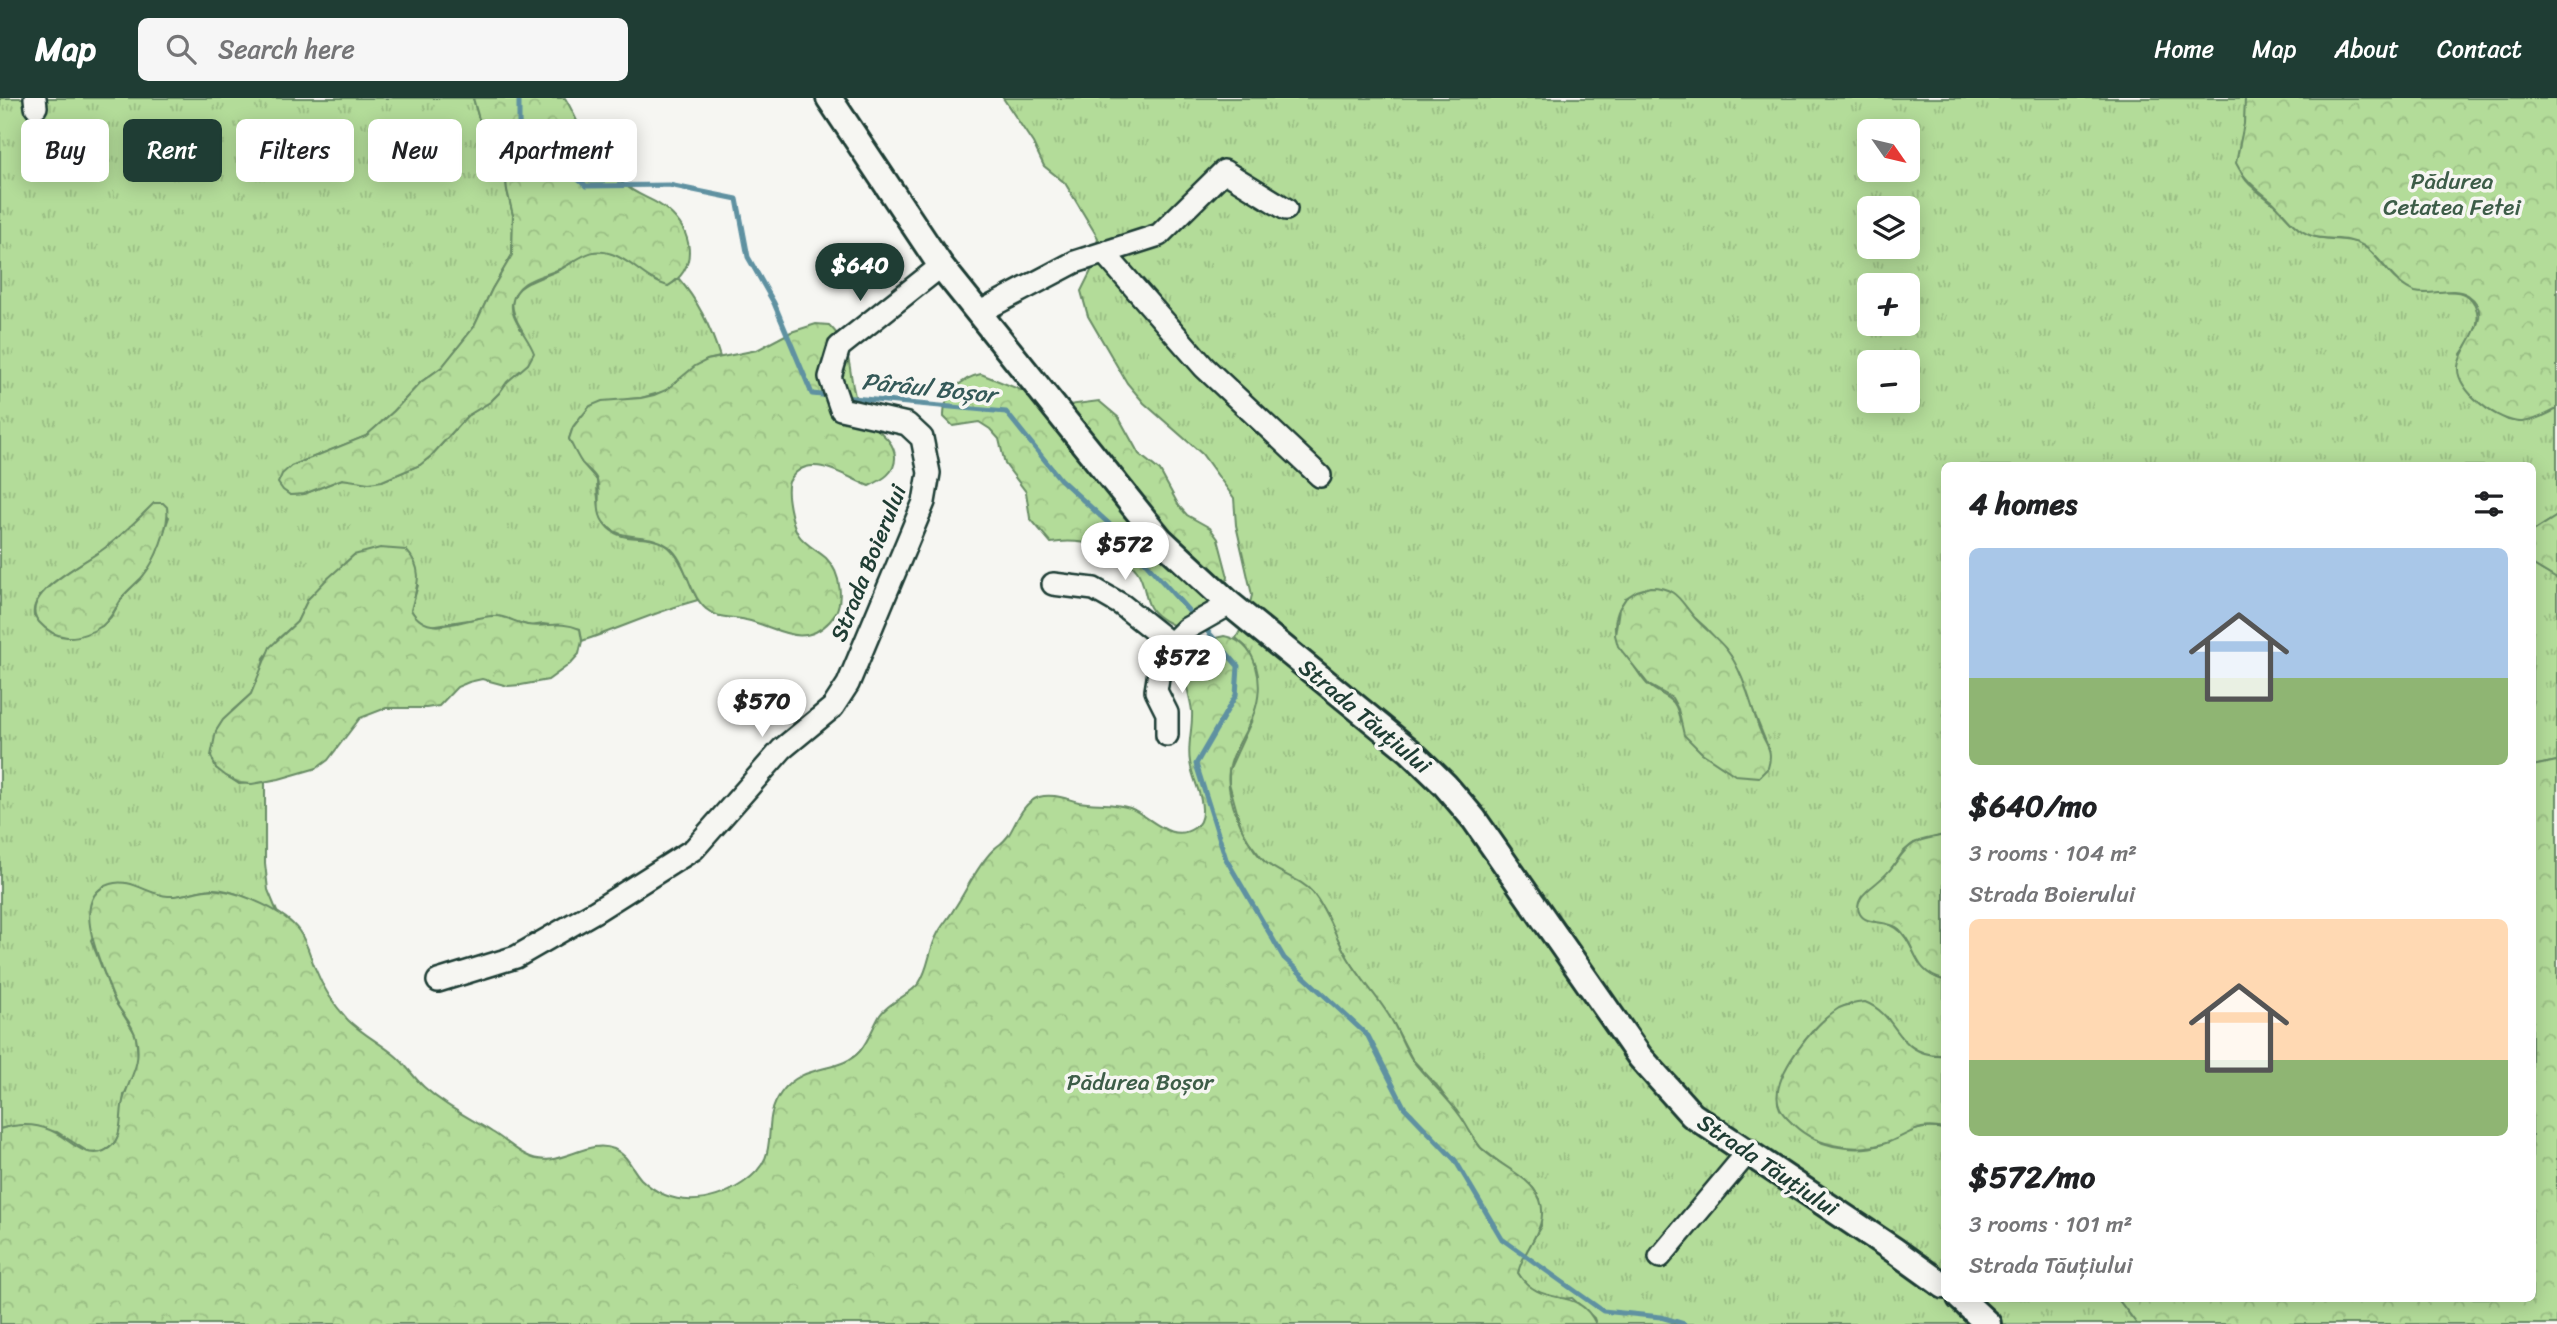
<!DOCTYPE html>
<meta charset="utf-8">
<style>
:root{--surface:#fff;--page:#f6f6f6;--text:#202124;--muted:#757577;--accent:#1f3d34}
body{margin:0;font-family:Sriracha,sans-serif;background:var(--page);color:var(--text);height:100vh;display:flex;flex-direction:column;font-size:26px;white-space:nowrap}
*{box-sizing:border-box;margin:0}
p{font-size:23px;color:var(--muted)}
.icon{flex:none;width:38px;height:38px;fill:none;stroke:currentColor;stroke-width:2;stroke-linecap:round;stroke-linejoin:round}
.map{position:relative;flex:1;overflow:hidden}
.sheet{position:absolute;left:1941px;top:364px;width:595px;height:840px;display:flex;flex-direction:column;background:var(--surface);border-radius:10px;box-shadow:0 4px 18px #0003}
.sheet>*{flex:none}
.hud{position:absolute;left:21px;top:21px;width:665px;height:63px;display:flex;gap:14px}
.needle{width:46px;rotate:124deg}
.buttons{position:absolute;left:1857px;top:21px;display:grid;gap:14px}
.buttons a{display:grid;place-items:center;width:63px;height:63px;border-radius:10px;background:var(--surface);box-shadow:0 4px 18px #0003;font-size:35px}
.price{position:absolute;translate:-50% -60px;padding:0 16px;border-radius:24px;background:#fff;color:#222;font-size:23px;line-height:46px;filter:drop-shadow(0 2px 4px #0008)}
.price::after{content:'';position:absolute;left:50%;top:42px;width:21px;height:16px;margin-left:-10px;background:inherit;clip-path:polygon(0 0,100% 0,50% 100%)}
.price.current{background:var(--accent);color:#fff}
ul{padding:0;list-style:none}
li{display:grid;align-content:center;gap:14px;height:371px;padding:0 28px}
li span{display:grid;place-items:center;height:217px;border-radius:10px;color:#555}
li>.icon{margin-inline-start:auto}
span .icon{width:126px;height:126px;fill:#fffc;stroke-width:1}
li b{font-size:30px}
h2{display:flex;justify-content:space-between;align-items:center;height:84px;padding:0 28px;font-size:30px}
.tag{padding:0 24px;border-radius:10px;background:var(--surface);box-shadow:0 4px 18px #0003;font-size:24px;line-height:63px}
.tag.current{background:var(--accent);color:#fff}
header{display:flex;align-items:center;gap:42px;box-sizing:border-box;height:98px;padding:0 35px;background:var(--accent);color:#fff}
header strong{font-size:33px}
nav{display:flex;gap:38px;margin-inline-start:auto;font-size:24px}
.search{width:490px;height:63px;background:var(--page);display:flex;align-items:center;gap:18px;box-sizing:border-box;padding:0 24px;border-radius:10px;color:var(--muted);font-size:26px}
.map>svg:first-child{display:block}
.grass{fill:url(#grass-tufts);stroke:#698c66;stroke-width:2;fill-rule:evenodd}
.forest{fill:url(#forest-crowns);stroke:#698c66;stroke-width:2}
.lines{fill:none;stroke-linecap:round;stroke-linejoin:round}
.stream{stroke:#5e91a1;stroke-width:5}
.minor-casing{stroke:#1f3d34;stroke-width:26}
.tertiary-casing{stroke:#1f3d34;stroke-width:30}
.minor{stroke:#f6f6f2;stroke-width:21}
.tertiary{stroke:#f6f6f2;stroke-width:24}
.labels{text-anchor:middle;stroke-width:7;stroke-linejoin:round;paint-order:stroke}
.park-label{font-size:23px;fill:#3d5d48;stroke:#f6f6f2}
.street-label{font-size:23px;fill:#1f3d34;stroke:#f6f6f2}
.water-label{font-size:24px;font-style:italic;fill:#345958;stroke:#f6f6f2}
</style>
<header>
<strong>Map</strong>
<div class="search"><svg class="icon" aria-label="search" viewBox="0 0 24 24"><circle cx="10" cy="10" r="6"/><path d="M15 15l6 6"/></svg>Search here</div>
<nav><a>Home</a><a>Map</a><a>About</a><a>Contact</a></nav>
</header>
<div class="map">
<svg width="2557" height="1226" viewBox="0 0 2557 1226">
<defs>
<pattern id="grass-tufts" width="24" height="20" patternUnits="userSpaceOnUse" patternTransform="scale(1.75)"><rect width="24" height="20" fill="#b3dc99"/><path d="M3 7l-1-3M5 7V3M7 7l1-3M15 17l-1-3M17 17v-4M19 17l1-3" fill="none" stroke="#9abe84"/></pattern>
<pattern id="forest-crowns" width="20" height="18" patternUnits="userSpaceOnUse" patternTransform="scale(1.75)"><rect width="20" height="18" fill="#b3dc99"/><path d="M2 6a3 3 0 1 1 6 0M12 15a3 3 0 1 1 6 0" fill="none" stroke="#9abe84"/></pattern>
</defs>
<rect width="100%" height="100%" fill="#f6f6f2"/>
<filter id="ink" filterUnits="userSpaceOnUse"><feTurbulence type="fractalNoise" baseFrequency=".0143" numOctaves="2"/><feDisplacementMap in="SourceGraphic" scale="14" xChannelSelector="R" yChannelSelector="G"/><feConvolveMatrix kernelMatrix="1 2 1 2 8 2 1 2 1" color-interpolation-filters="sRGB"/></filter>
<g filter="url(#ink)">
<g class="grass">
<path d="M 0,0 L 473,0 L 479,21 L 503,53 L 507,92 L 513,117 L 512,157 L 492,191 L 474,229 L 442,269 L 421,284 L 394,313 L 366,338 L 291,368 L 290,397 L 304,396 L 342,381 L 382,383 L 420,367 L 431,358 L 467,318 L 490,304 L 499,295 L 507,284 L 522,232 C 494,188 532,185 561,171 C 575,164 584,152 600,153 C 624,155 648,176 668,188 L 679,181 C 699,204 711,230 720,259 L 707,262 L 666,293 L 641,300 L 628,301 L 581,318 L 573,329 L 569,341 L 582,365 L 597,382 C 598,405 596,434 627,439 C 640,441 652,439 664,446 C 681,456 689,485 698,502 C 660,512 621,530 582,543 L 580,531 L 543,526 L 531,528 L 494,518 L 430,528 L 418,523 L 411,512 L 418,487 L 354,457 L 308,501 L 297,524 L 278,541 L 264,560 L 262,572 L 251,596 L 232,613 L 216,670 L 239,686 L 265,684 L 265,765 L 268,792 L 278,816 C 260,806 232,790 211,791 C 195,792 179,801 162,798 C 150,795 137,788 125,785 L 91,842 L 115,903 L 136,937 L 138,960 L 136,973 L 124,997 L 120,1036 L 113,1047 L 103,1054 L 90,1055 L 57,1034 L 7,1029 L 0,1031 ZM 154,406 L 169,419 L 156,456 L 142,479 L 124,497 L 111,519 L 102,528 L 78,538 L 34,518 C 29,490 87,464 106,450 C 123,436 139,421 154,406 Z"/>
<path d="M 1003,0 L 2245,0 C 2245,9 2245,18 2244,27 C 2242,44 2233,60 2243,78 C 2249,89 2261,95 2270,103 C 2284,114 2292,130 2310,137 C 2327,144 2346,138 2362,147 C 2380,158 2389,181 2408,190 C 2429,201 2470,180 2477,213 C 2480,230 2471,242 2461,256 L 2486,310 L 2508,322 L 2520,324 L 2557,311 L 2557,418 L 2532,434 L 2532,368 L 1944,368 L 1944,737 L 1914,745 L 1903,754 L 1888,775 L 1878,784 L 1869,823 C 1878,824 1888,824 1896,830 C 1916,843 1912,874 1944,882 L 1944,957 C 1917,959 1899,942 1887,919 L 1851,905 C 1813,922 1789,958 1779,997 C 1788,1009 1797,1027 1808,1037 C 1825,1051 1863,1054 1882,1046 C 1907,1036 1917,1026 1944,1031 L 1944,1200 L 2118,1201 L 2137,1226 L 1596,1226 L 1594,1220 L 1572,1200 L 1559,1201 L 1536,1194 L 1525,1186 L 1518,1175 L 1520,1163 L 1541,1128 L 1540,1101 L 1533,1090 L 1481,1050 L 1438,989 L 1412,961 L 1394,926 L 1349,862 L 1311,793 L 1267,767 L 1243,736 L 1229,685 L 1229,672 L 1251,624 L 1246,549 L 1236,540 L 1246,522 L 1252,497 L 1236,427 L 1234,400 L 1202,356 L 1144,305 L 1127,285 L 1088,218 L 1081,193 L 1093,169 L 1098,140 L 1065,85 L 1044,68 L 1033,45 ZM 1869,33 L 1908,33 L 1908,72 L 1869,72 ZM 1869,110 L 1908,110 L 1908,149 L 1869,149 ZM 1869,187 L 1908,187 L 1908,226 L 1869,226 ZM 1869,264 L 1908,264 L 1908,303 L 1869,303 ZM 1626,500 L 1696,521 L 1706,530 L 1731,558 L 1766,644 L 1680,624 C 1676,595 1665,602 1647,586 C 1642,581 1638,574 1634,568 C 1617,544 1605,528 1626,500 Z"/>
<polygon points="2532,466 2557,481 2557,663 2532,668"/>
</g>
<g class="forest">
<path d="M 473,0 L 565,0 C 572,11 576,22 582,33 C 592,51 608,69 622,84 C 635,98 654,100 667,112 C 693,134 699,169 668,188 C 645,182 633,163 612,156 C 590,148 580,161 562,170 C 544,179 516,180 512,206 C 510,221 529,240 534,255 L 528,266 L 507,284 L 499,295 L 490,304 L 467,318 L 431,358 L 420,367 L 382,383 L 369,385 L 342,381 L 304,396 L 290,397 L 283,392 L 278,385 L 282,376 L 291,368 L 366,338 L 394,313 L 421,284 L 442,269 L 474,229 L 492,191 L 512,157 L 513,117 L 507,92 L 503,53 L 479,21 Z"/>
<path d="M 2245,0 L 2557,0 L 2557,311 C 2546,317 2534,323 2522,324 C 2499,325 2456,293 2458,269 C 2459,248 2498,218 2468,197 C 2452,187 2432,199 2415,194 C 2393,186 2383,161 2364,148 C 2348,138 2329,143 2312,138 C 2294,132 2285,115 2272,103 C 2257,91 2245,83 2236,65 L 2244,26 Z"/>
<path d="M 816,226 L 829,227 C 858,255 845,280 860,312 C 869,330 893,337 895,358 C 896,375 882,382 869,388 C 846,379 806,350 789,384 C 785,394 792,426 798,436 C 804,446 817,452 826,460 C 841,475 846,506 830,523 C 802,553 776,528 746,522 C 732,518 719,522 706,511 C 687,494 688,464 668,448 C 648,433 622,445 605,426 C 593,412 603,395 596,380 C 593,374 586,370 582,365 C 577,358 573,349 569,341 L 573,329 L 590,308 L 602,303 L 641,300 L 654,297 L 666,292 L 695,268 L 707,262 L 757,252 L 791,234 Z"/>
<path d="M 981,276 L 1061,308 L 1099,303 L 1119,320 L 1139,356 L 1160,373 L 1179,408 L 1187,417 L 1210,430 L 1218,441 L 1228,479 L 1221,505 L 1181,531 C 1171,526 1156,520 1150,509 C 1144,498 1145,484 1137,473 C 1118,448 1079,440 1051,445 L 1030,420 L 1026,394 L 1005,366 L 999,341 L 990,331 L 979,324 L 953,328 L 944,319 C 943,298 960,280 981,276 Z"/>
<path d="M 154,405 L 163,405 L 167,409 C 170,427 155,464 143,478 C 137,485 130,490 124,497 C 117,507 112,520 102,528 C 93,534 78,540 67,539 C 56,538 46,532 39,524 C 16,498 86,464 102,452 C 121,439 138,421 154,405 Z"/>
<polygon points="2557,418 2557,481 2532,466 2532,434"/>
<path d="M 380,450 L 406,452 C 425,472 417,488 411,512 C 430,544 467,517 496,518 C 507,518 516,525 527,527 C 547,530 559,522 580,531 L 582,543 L 579,556 L 570,566 L 548,582 L 521,587 L 508,588 L 482,581 L 469,584 L 457,589 L 439,608 L 426,610 L 386,610 L 360,620 L 328,662 L 317,670 L 279,681 L 252,686 L 239,685 L 226,678 L 216,670 L 211,658 L 216,633 L 223,622 L 251,596 L 270,549 L 297,524 L 308,501 L 325,483 L 354,457 Z"/>
<path d="M 1650,489 C 1677,489 1680,503 1695,520 C 1705,531 1717,540 1726,551 C 1743,573 1750,604 1759,630 C 1765,647 1774,650 1768,670 L 1759,679 L 1735,677 L 1702,655 L 1684,637 L 1678,611 L 1672,600 L 1649,587 L 1618,548 L 1615,537 L 1619,511 L 1626,500 L 1637,493 Z"/>
<path d="M 1224,538 C 1258,544 1265,586 1254,615 C 1247,634 1232,653 1229,673 C 1225,698 1244,742 1261,760 C 1275,776 1300,779 1313,795 C 1329,815 1335,839 1348,860 C 1360,880 1376,897 1388,916 C 1398,931 1403,948 1413,963 C 1428,983 1447,998 1461,1019 C 1468,1029 1473,1041 1481,1050 C 1499,1068 1530,1077 1540,1102 C 1550,1129 1523,1150 1518,1175 C 1542,1213 1577,1185 1596,1226 L 0,1226 L 0,1031 C 16,1026 34,1025 50,1032 C 67,1038 84,1062 104,1053 C 122,1046 120,1024 122,1008 C 126,983 143,969 136,940 C 133,926 123,917 116,905 C 111,896 108,886 105,877 C 96,853 72,798 110,786 C 130,779 149,797 168,798 C 186,799 202,789 219,792 C 242,795 285,813 299,833 C 307,844 310,858 315,870 C 322,888 335,908 348,922 C 362,936 382,946 397,959 C 407,968 414,980 424,989 C 445,1008 468,1019 492,1034 C 504,1041 514,1051 526,1057 C 557,1074 586,1039 614,1051 C 628,1057 631,1070 641,1081 C 671,1110 710,1107 743,1085 C 786,1056 757,1029 781,995 C 803,964 840,976 860,953 C 869,942 873,929 880,917 C 890,903 909,898 919,885 C 929,871 929,851 937,837 C 941,828 949,820 954,811 C 967,792 976,769 993,752 C 1004,742 999,749 1008,738 C 1017,724 1022,705 1039,699 C 1053,695 1066,701 1079,704 C 1096,707 1113,704 1130,710 C 1150,718 1171,746 1194,730 C 1200,726 1202,721 1202,713 C 1203,696 1192,681 1190,664 C 1187,647 1193,630 1192,613 C 1190,596 1183,580 1182,563 L 1199,544 Z"/>
<polygon points="2557,663 2557,1226 2137,1226 2118,1201 2532,1200 2532,668"/>
<path d="M 1944,737 L 1944,882 C 1912,874 1918,849 1899,831 C 1888,821 1867,828 1860,816 C 1857,811 1858,805 1861,800 C 1867,790 1880,784 1888,774 C 1897,765 1902,752 1913,746 C 1922,740 1934,740 1944,737 Z"/>
<path d="M 1865,904 C 1901,918 1896,960 1944,957 L 1944,1031 C 1918,1025 1912,1035 1889,1044 C 1859,1055 1818,1050 1794,1027 C 1790,1023 1783,1017 1780,1011 C 1766,982 1816,924 1839,910 C 1848,906 1856,905 1865,904 Z"/>
</g>
<g class="lines">
<g class="stream">
<polyline points="519,0 519,30 586,88 669,87 737,101 748,159 774,205 812,296 832,298"/>
<polyline points="842,299 1006,314 1060,381 1118,434 1195,520"/>
<polyline points="1202,527 1238,568 1236,597 1196,666 1226,761 1284,860 1368,938 1404,1009 1455,1062 1502,1141 1603,1213 1661,1219 1684,1226"/>
</g>
<defs>
<g id="minor">
<polyline points="35,0 36,9"/>
<polyline points="1105,156 1204,269 1320,378"/>
<polyline points="980,214 1075,164 1159,137 1224,73 1286,111"/>
<polyline points="1053,486 1094,491 1122,507 1171,546 1186,531 1230,506"/>
<polyline points="1167,637 1167,615 1156,593 1161,561 1171,546"/>
<polyline points="438,883 516,859 596,813 694,751 782,651 833,609 848,586 924,404 929,375 922,340 907,326 841,311 830,279 839,249 941,168"/>
<polyline points="1660,1159 1748,1054"/>
</g>
<g id="tertiary">
<polyline points="829,0 941,168 1160,441 1230,506 1410,653 1445,687 1474,721 1640,959 1692,1017 1894,1152 1944,1188"/>
<polyline points="1960,1200 1988,1226"/>
</g>
</defs>
<use href="#minor" class="minor-casing"/>
<use href="#tertiary" class="tertiary-casing"/>
<use href="#minor" class="minor"/>
<use href="#tertiary" class="tertiary"/>
</g>
</g>
<g class="labels">
<g class="park-label">
<text x="2452" y="91">Pădurea<tspan x="2452" dy="26">Cetatea Fetei</tspan></text>
<text x="1140" y="992">Pădurea Boșor</text>
</g>
<g class="street-label">
<text transform="translate(868 465) rotate(-68)" y="8">Strada Boierului</text>
<text transform="translate(1365 618) rotate(40)" y="8">Strada Tăuțiului</text>
<text transform="translate(1768 1067) rotate(34)" y="8">Strada Tăuțiului</text>
</g>
<g class="water-label">
<text transform="translate(929 290) rotate(6)" y="8">Pârâul Boșor</text>
</g>
</g>
</svg>
<div class="buttons">
<a><svg class="needle" viewBox="-14 -14 28 28"><path d="M0-13l5 13h-10z" fill="#e53935"/><path d="M0 13l5-13h-10z" fill="#757577"/></svg></a>
<a><svg class="icon" aria-label="layers" viewBox="0 0 24 24"><path d="M12 4l9 5-9 5-9-5zM3 14l9 5 9-5"/></svg></a>
<a>+</a>
<a>−</a>
</div>
<b class="price current" style="left:860px;top:205px">$640</b>
<b class="price" style="left:1125px;top:484px">$572</b>
<b class="price" style="left:1182px;top:597px">$572</b>
<b class="price" style="left:762px;top:641px">$570</b>
<div class="hud">
<a class="tag">Buy</a>
<a class="tag current">Rent</a>
<a class="tag">Filters</a>
<a class="tag">New</a>
<a class="tag">Apartment</a>
</div>
<section class="sheet">
<h2>4 homes<svg class="icon" aria-label="filters" viewBox="0 0 24 24"><path d="M4 7h16M4 17h16"/><circle cx="9" cy="7" r="2"/><circle cx="15" cy="17" r="2"/></svg></h2>
<ul>
<li><span style="background:linear-gradient(#a9c7e8 60%,#8fb573 0)"><svg class="icon" aria-label="home" viewBox="0 0 24 24"><path d="M3 11l9-7 9 7M6 9v11h12V9"/></svg></span><div><b>$640/mo</b><p>3 rooms · 104 m²</p><p>Strada Boierului</p></div></li>
<li><span style="background:linear-gradient(#ffd9b3 65%,#8fb573 0)"><svg class="icon" aria-label="home" viewBox="0 0 24 24"><path d="M3 11l9-7 9 7M6 9v11h12V9"/></svg></span><div><b>$572/mo</b><p>3 rooms · 101 m²</p><p>Strada Tăuțiului</p></div></li>
</ul>
</section>
</div>
